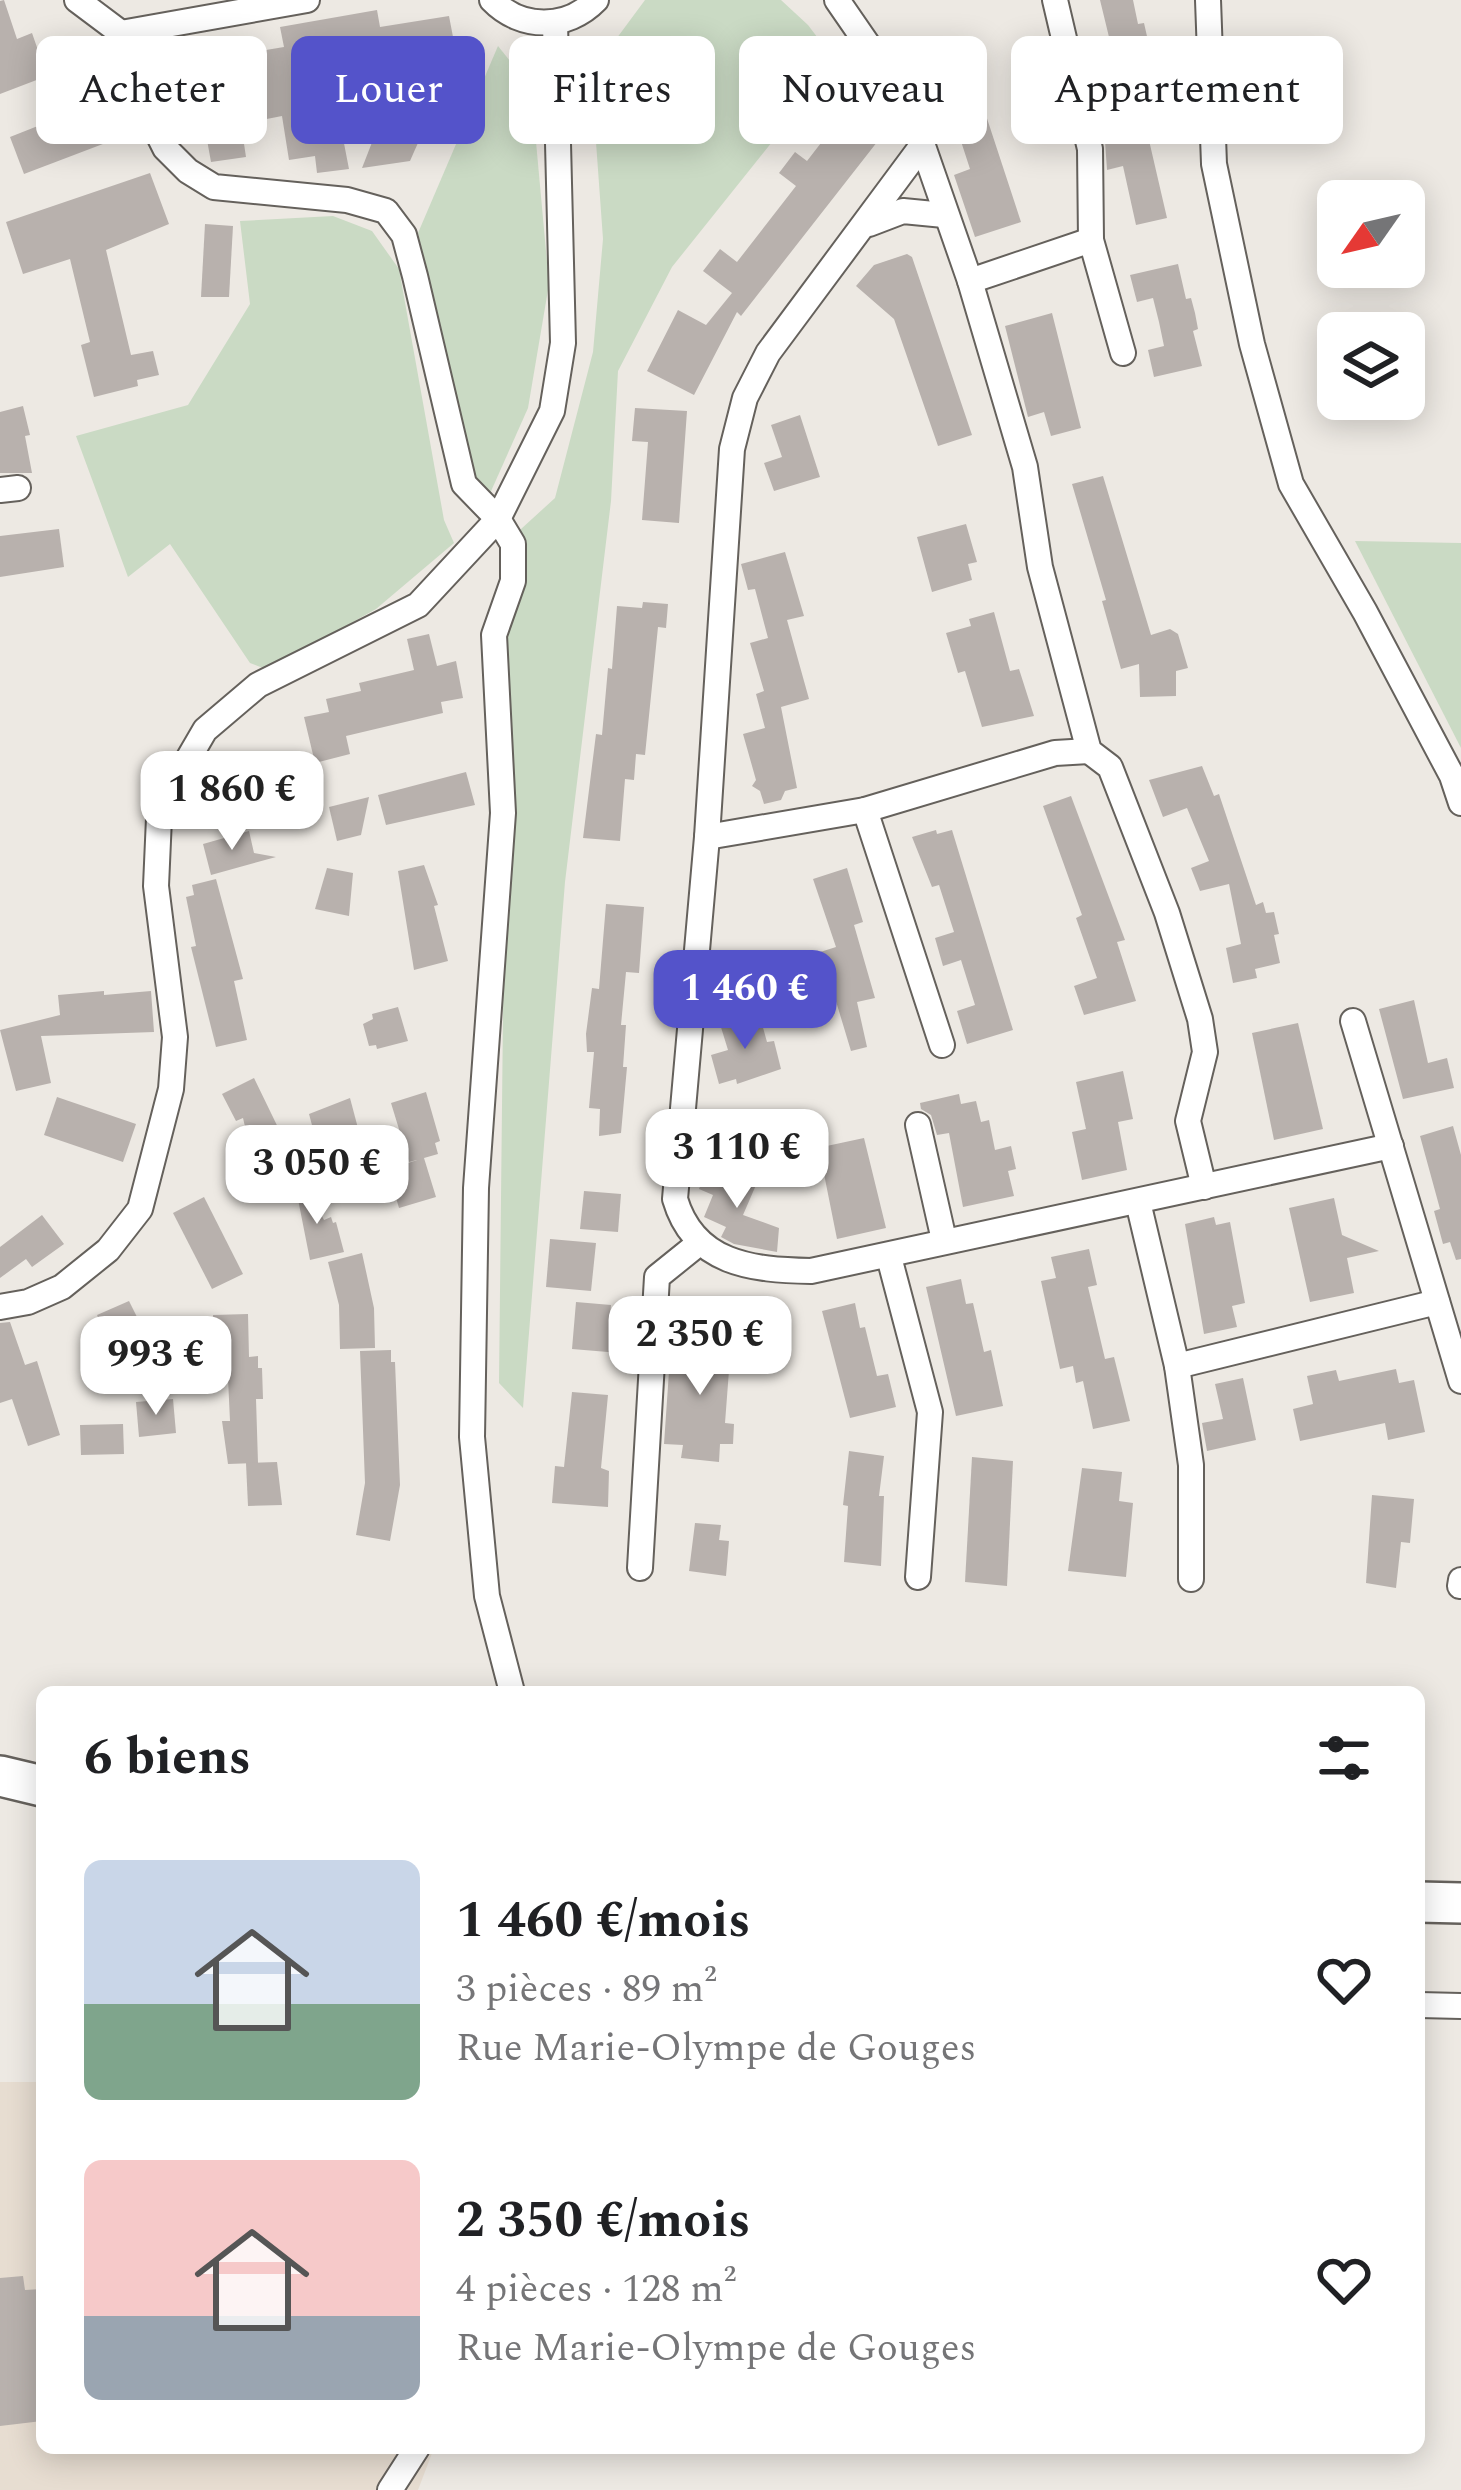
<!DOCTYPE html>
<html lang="fr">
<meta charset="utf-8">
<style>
:root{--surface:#fff;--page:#f2f2f2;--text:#202124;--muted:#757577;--accent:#5453ca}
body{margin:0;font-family:Spectral,serif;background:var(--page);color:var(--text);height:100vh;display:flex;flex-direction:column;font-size:45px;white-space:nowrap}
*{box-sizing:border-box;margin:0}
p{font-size:39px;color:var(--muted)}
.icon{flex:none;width:66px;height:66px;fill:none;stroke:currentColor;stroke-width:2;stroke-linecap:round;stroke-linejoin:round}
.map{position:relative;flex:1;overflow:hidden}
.panel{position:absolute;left:36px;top:1686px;width:1389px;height:768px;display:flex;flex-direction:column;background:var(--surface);border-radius:18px;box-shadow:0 6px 30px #0003}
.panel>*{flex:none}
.top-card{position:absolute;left:36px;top:36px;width:1389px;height:108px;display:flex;gap:24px}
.needle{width:78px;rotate:236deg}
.fabs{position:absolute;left:1317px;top:180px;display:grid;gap:24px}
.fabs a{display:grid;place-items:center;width:108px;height:108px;border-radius:18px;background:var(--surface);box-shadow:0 6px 30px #0003;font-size:60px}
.price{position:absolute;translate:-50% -102px;padding:0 27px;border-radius:24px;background:#fff;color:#222;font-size:39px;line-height:78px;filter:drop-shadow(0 3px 6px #0008)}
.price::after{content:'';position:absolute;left:50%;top:72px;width:36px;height:27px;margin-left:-18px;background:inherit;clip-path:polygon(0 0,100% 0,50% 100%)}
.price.current{background:var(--accent);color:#fff}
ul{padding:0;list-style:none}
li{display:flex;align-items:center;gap:36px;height:300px;padding:0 48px}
li span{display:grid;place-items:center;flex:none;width:336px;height:240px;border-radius:18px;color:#555}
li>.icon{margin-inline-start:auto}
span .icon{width:144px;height:144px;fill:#fffc;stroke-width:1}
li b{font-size:51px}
h2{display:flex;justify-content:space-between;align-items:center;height:144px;padding:0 48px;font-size:51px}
.pill{padding:0 42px;border-radius:18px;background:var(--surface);box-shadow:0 6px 30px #0003;font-size:42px;line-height:108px}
.pill.current{background:var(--accent);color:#fff}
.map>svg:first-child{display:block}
.built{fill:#e7ddd1}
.green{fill:#cadac4}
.building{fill:#b8b1ad}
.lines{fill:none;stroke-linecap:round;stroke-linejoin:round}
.street-casing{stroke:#65615c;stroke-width:28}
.primary-casing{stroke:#65615c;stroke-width:44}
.street{stroke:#fff;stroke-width:24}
.primary{stroke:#fff;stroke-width:39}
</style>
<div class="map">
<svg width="1461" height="2490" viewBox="0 0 1461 2490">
<rect width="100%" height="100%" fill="#ede9e3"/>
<polygon class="built" points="0,2082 42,2082 42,2448 434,2448 418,2490 0,2490"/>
<g class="green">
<polygon points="645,0 781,0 808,25 836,62 672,267 618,371 611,501 565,882 523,1408 499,1383 507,646 521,529 555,498 593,352 603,239 591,73"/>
<polygon points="498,46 531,87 549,284 528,408 488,498 473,483 418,233"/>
<polygon points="333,216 372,231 399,269 444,520 454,543 376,609 268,670 250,663 170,544 128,577 76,436 188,405 250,304 240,221"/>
<polygon points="1355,541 1461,543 1461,748"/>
</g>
<g class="building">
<polygon points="4,0 17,39 32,33 47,76 0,94 0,1"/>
<polygon points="1100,0 1133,0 1138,24 1144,23 1151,54 1146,55 1153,86 1142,88 1150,122 1145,123 1167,218 1136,225 1123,166 1107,170 1105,141 1116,139 1102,78 1118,74"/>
<polygon points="377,10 380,27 449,16 458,63 438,66 441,84 415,89 412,72 399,74 397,64 316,79 318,89 313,90 318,92 325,131 341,128 349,169 317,173 315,156 289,160 282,116 241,124 246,157 211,162 202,112 197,113 189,63 284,47 280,27"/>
<polygon points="976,85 1021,222 975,237 954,175 970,169 946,95"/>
<polygon points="101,101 116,139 24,174 10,137"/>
<polygon points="848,108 881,137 741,316 737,312 694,395 647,371 678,310 706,325 732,293 703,271 720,249 737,262 796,186 779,173 795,152 807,161"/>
<polygon points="380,122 421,136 410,161 362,168"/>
<polygon points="150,173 169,224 106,250 131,355 153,351 159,375 137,380 138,386 94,397 81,345 90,342 70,259 23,274 6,222"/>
<polygon points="205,224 233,226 229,297 201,297"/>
<polygon points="907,254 912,257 972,435 938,446 894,319 856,286 874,265"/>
<polygon points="1178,264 1186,299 1191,298 1195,313 1198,329 1193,331 1202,366 1154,377 1148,350 1164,346 1159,322 1153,298 1137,302 1130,275"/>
<polygon points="1052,313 1081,428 1051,436 1044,412 1028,417 1005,326"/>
<polygon points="23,406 30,435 25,436 32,473 0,473 0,412"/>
<polygon points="635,408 687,411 679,523 642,520 648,442 632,441"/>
<polygon points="800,415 820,477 774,491 764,463 782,457 771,425"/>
<polygon points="1103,476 1151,635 1170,629 1178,634 1188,668 1176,671 1176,696 1140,697 1139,664 1121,669 1102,601 1106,600 1072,484"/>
<polygon points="966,524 977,562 968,564 972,580 932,592 917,537"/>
<polygon points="59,529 64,567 0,577 0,536"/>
<polygon points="785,552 804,616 787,620 809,699 781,707 797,788 785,791 781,800 764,804 760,791 752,786 756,780 743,734 765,728 756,694 764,691 750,643 768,638 755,589 748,590 741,564"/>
<polygon points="643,602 668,604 666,628 658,627 645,755 636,754 634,780 625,779 620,841 583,838 596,734 602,735 608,668 612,669 617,606 642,608"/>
<polygon points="994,612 1010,671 1019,669 1034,716 982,727 965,671 958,673 946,633 971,626 969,619"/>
<polygon points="429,634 437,666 456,661 463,698 441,702 443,713 346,736 350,754 315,763 304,717 329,712 326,699 361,691 359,683 414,670 407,639"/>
<polygon points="1202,766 1214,796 1219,794 1256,905 1263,902 1266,913 1274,912 1279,934 1274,935 1280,963 1255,969 1257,978 1233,983 1226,948 1241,944 1229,884 1200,891 1191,868 1209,861 1187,808 1163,817 1149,780"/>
<polygon points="466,772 475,805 386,825 378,795"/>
<polygon points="1071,796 1125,940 1117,942 1136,1001 1084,1015 1074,986 1097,978 1076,918 1082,915 1043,806"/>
<polygon points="369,797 361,835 337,841 329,807"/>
<polygon points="936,830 937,834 952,830 1013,1030 967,1044 957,1011 975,1005 961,960 943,966 935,938 954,932 939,885 932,887 912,837"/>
<polygon points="249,831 254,853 276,857 211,875 203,844"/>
<polygon points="424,865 438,905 434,906 448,961 414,970 398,871"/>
<polygon points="327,868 353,873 349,916 315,909"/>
<polygon points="847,868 863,922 854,925 875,998 857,1002 867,1047 851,1051 835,998 828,1001 814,954 836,947 813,879"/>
<polygon points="216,879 243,979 234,981 247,1040 216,1047 191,947 196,946 186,897 194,895 192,885"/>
<polygon points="606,904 644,907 639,973 626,972 621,1025 626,1025 623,1067 627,1067 621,1133 599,1136 600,1109 589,1108 594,1052 587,1052 586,1034 592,988 599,989"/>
<polygon points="104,991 104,995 151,991 154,1032 41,1036 51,1083 16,1091 0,1030 60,1015 58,995"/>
<polygon points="1414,1000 1428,1063 1447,1058 1454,1088 1403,1099 1379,1009"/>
<polygon points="398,1007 408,1041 377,1049 376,1045 369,1046 363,1024 373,1019 372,1014"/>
<polygon points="759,1013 767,1042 774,1041 781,1069 737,1084 736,1079 719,1084 711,1055 728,1050 720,1024"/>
<polygon points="1298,1023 1323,1129 1274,1140 1252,1033"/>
<polygon points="1123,1071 1133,1119 1118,1122 1127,1170 1082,1180 1072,1132 1086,1129 1076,1082"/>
<polygon points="254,1078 287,1146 293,1175 258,1183 243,1118 236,1121 222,1094"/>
<polygon points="426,1092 440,1141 435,1143 438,1154 424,1158 436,1197 399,1208 388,1170 417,1160 409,1162 391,1103"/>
<polygon points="959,1094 961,1104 976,1101 981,1122 989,1120 995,1150 1011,1146 1016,1169 1008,1171 1014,1196 963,1207 949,1133 937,1135 931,1115 921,1109 920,1103"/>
<polygon points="57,1097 136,1124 123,1162 44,1135"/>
<polygon points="350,1098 359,1132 316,1140 309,1114"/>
<polygon points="1453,1126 1461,1155 1461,1259 1456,1260 1450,1242 1443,1244 1434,1211 1440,1209 1420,1136"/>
<polygon points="864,1138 886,1228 837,1239 824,1174 814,1177 808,1150"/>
<polygon points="709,1166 756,1185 743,1215 779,1228 777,1252 734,1244 721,1237 726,1227 704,1217 713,1195 699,1189"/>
<polygon points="304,1181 324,1220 331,1217 333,1223 336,1222 344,1252 310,1260 295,1184"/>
<polygon points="584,1191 621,1194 618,1232 580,1229"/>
<polygon points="204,1197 243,1274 212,1289 173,1213"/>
<polygon points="1334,1198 1342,1235 1379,1251 1347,1258 1354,1293 1310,1302 1289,1208"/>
<polygon points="42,1215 64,1244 32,1267 26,1259 0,1278 0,1247"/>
<polygon points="1214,1217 1216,1225 1230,1222 1245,1303 1232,1306 1237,1327 1204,1334 1185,1224"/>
<polygon points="550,1239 596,1243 591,1291 546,1287"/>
<polygon points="1089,1249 1097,1285 1088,1287 1105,1359 1114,1357 1130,1421 1093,1429 1083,1381 1076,1383 1073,1366 1060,1369 1041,1281 1056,1278 1051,1257"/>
<polygon points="362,1253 374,1308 375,1348 340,1349 339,1305 328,1262"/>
<polygon points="961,1279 966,1304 973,1303 984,1352 991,1350 1003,1406 956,1416 926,1287"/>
<polygon points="129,1301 137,1317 173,1317 111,1345 97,1315"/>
<polygon points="576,1302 611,1305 609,1327 622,1328 620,1353 572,1349"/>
<polygon points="855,1303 860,1328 865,1327 877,1376 888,1374 896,1407 850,1418 822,1311"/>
<polygon points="248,1314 249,1357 258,1356 258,1368 262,1368 263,1399 256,1399 258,1463 228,1464 222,1421 230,1421 227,1357 219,1358 218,1345 214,1345 213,1315"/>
<polygon points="10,1322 25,1365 37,1361 60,1435 28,1446 12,1399 0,1403 0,1323"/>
<polygon points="695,1328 732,1331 725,1423 734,1424 733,1444 720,1444 719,1462 681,1458 683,1445 664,1444 670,1357 692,1359"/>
<polygon points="391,1350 391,1362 395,1362 400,1485 390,1541 356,1535 365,1483 360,1351"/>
<polygon points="1396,1369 1399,1383 1414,1380 1425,1432 1388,1440 1385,1423 1300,1441 1293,1409 1313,1404 1307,1376 1336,1370 1339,1381"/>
<polygon points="1243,1378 1256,1440 1207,1451 1202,1423 1223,1419 1215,1384"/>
<polygon points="572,1392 608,1395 601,1468 609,1471 608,1507 552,1503 555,1466 564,1467"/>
<polygon points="173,1399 176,1433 139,1437 136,1402"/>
<polygon points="123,1424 124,1454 81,1455 80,1425"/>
<polygon points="849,1451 884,1456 879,1496 884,1496 881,1566 844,1562 848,1506 843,1505"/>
<polygon points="972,1457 1013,1461 1007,1586 965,1582"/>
<polygon points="277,1462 282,1505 248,1506 246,1463"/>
<polygon points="1082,1468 1122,1472 1119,1501 1133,1503 1126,1577 1068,1571"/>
<polygon points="1372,1495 1414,1499 1410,1543 1401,1542 1396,1588 1366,1583"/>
<polygon points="695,1523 721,1525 719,1540 729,1541 726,1576 689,1571"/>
<polygon points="23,2276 25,2290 42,2289 42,2421 0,2426 0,2278"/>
</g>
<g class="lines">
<defs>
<g id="street">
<polyline points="77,0 121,33"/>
<path d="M 492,0 C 521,30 567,30 596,0"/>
<polyline points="837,0 908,103 970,281 1025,467 1040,567 1089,751 1110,767 1167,913 1200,1019 1205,1052 1188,1121 1204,1187"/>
<polyline points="1055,0 1090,149 1091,240 1123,353"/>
<polyline points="1208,0 1214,164 1252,344 1291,484 1365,612 1452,776 1461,803"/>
<polyline points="121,33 137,92 165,148 188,171 214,187 347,200 386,211 404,235 415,276 464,484 498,519 513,544 513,581 494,635 503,813 476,1188 472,1437 487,1596 512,1692"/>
<polyline points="121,33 307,0"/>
<path d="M 921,147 L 768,353 L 745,398 L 732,449 L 707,837 L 675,1199 C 694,1264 752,1270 811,1271 L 1391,1146"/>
<polyline points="869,224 903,211 944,215"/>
<polyline points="970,281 1091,240"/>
<polyline points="0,490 18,488"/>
<polyline points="865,810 942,1045"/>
<polyline points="707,837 865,810 1055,753 1089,751"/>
<polyline points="1353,1021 1461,1381"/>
<polyline points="918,1125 944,1240"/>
<polyline points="1138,1202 1177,1366 1191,1465 1191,1579"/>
<polyline points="889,1257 930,1412 918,1577"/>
<polyline points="0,1307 28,1302 62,1287 108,1250 140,1209 171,1089 175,1037 156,886 159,818 173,785 205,730 258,685 418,605 498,519 552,411 563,343 555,23"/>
<polyline points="1177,1366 1437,1302"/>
<polyline points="640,1568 657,1277 698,1244"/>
<polyline points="1460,1586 1461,1580"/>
<polyline points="1419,2005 1461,2006"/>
<polyline points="390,2490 417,2448"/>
</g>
<g id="primary">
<polyline points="0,1776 42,1786"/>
<polyline points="1419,1902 1461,1903"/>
</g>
</defs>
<use href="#street" class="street-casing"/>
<use href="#primary" class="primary-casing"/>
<use href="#street" class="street"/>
<use href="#primary" class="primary"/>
</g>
</svg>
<div class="fabs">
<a><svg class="needle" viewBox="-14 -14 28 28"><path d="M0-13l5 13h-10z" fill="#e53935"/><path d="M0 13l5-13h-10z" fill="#757577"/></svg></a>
<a><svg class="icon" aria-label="layers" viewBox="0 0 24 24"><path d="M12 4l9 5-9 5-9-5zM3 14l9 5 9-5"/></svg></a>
</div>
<b class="price" style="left:232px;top:853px">1 860 €</b>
<b class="price current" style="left:745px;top:1052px">1 460 €</b>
<b class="price" style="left:737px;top:1211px">3 110 €</b>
<b class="price" style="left:317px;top:1227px">3 050 €</b>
<b class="price" style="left:700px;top:1398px">2 350 €</b>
<b class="price" style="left:156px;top:1418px">993 €</b>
<div class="top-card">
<a class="pill">Acheter</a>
<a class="pill current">Louer</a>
<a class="pill">Filtres</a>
<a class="pill">Nouveau</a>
<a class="pill">Appartement</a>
</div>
<section class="panel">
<h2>6 biens<svg class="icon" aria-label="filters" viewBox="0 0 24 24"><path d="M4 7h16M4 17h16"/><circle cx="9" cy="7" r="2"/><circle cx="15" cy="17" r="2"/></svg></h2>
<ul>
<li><span style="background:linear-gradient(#c9d6e8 60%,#7fa58c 0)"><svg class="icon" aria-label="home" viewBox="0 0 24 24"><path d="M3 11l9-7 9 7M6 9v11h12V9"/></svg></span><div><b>1 460 €/mois</b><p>3 pièces · 89 m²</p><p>Rue Marie-Olympe de Gouges</p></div><svg class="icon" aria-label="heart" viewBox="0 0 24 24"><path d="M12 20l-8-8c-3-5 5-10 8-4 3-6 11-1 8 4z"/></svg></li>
<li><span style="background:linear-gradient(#f6c9c9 65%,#9aa5b1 0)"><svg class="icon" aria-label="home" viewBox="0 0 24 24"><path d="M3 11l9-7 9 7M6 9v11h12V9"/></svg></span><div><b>2 350 €/mois</b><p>4 pièces · 128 m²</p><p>Rue Marie-Olympe de Gouges</p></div><svg class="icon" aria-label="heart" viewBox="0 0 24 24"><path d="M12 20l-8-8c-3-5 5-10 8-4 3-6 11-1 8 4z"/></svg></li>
</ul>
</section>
</div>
